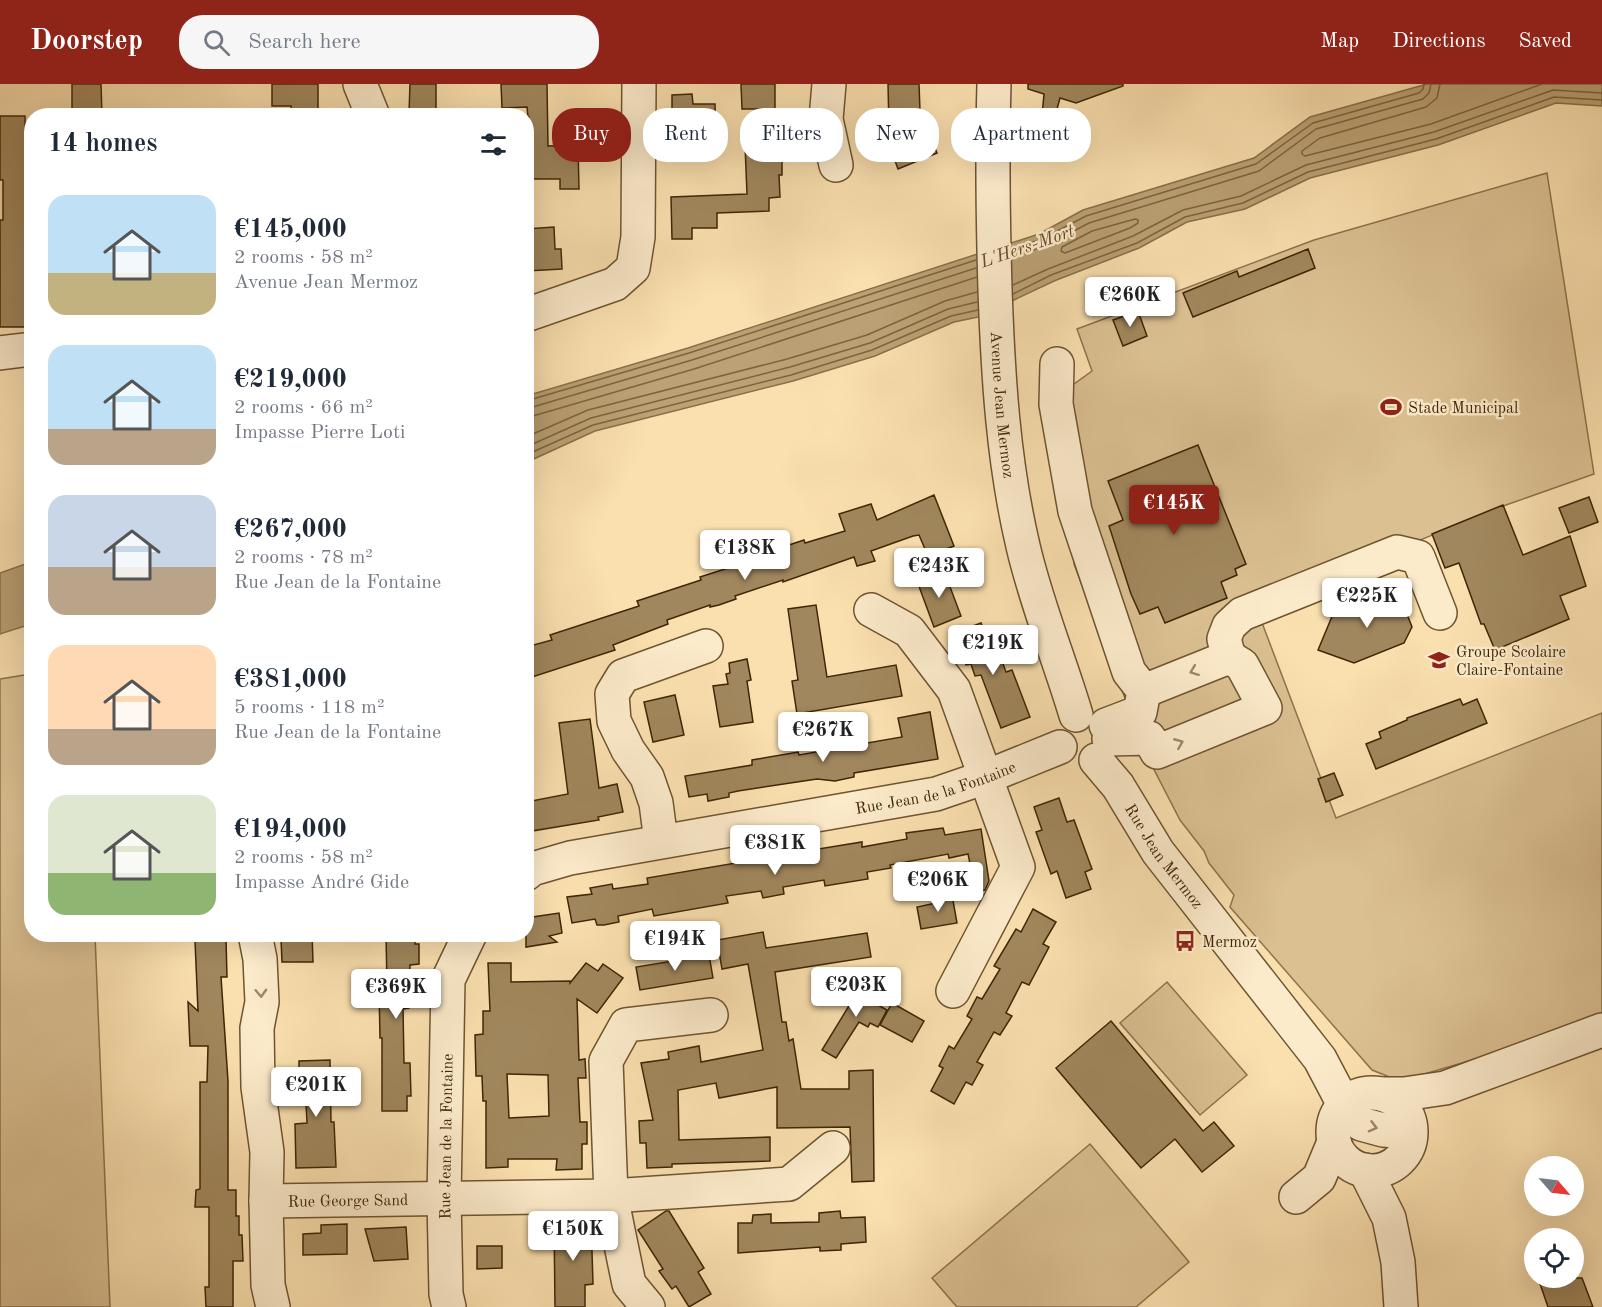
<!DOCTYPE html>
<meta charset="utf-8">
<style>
:root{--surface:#fff;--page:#f6f6f7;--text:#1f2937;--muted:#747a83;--accent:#8f2418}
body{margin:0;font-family:"Old Standard TT",serif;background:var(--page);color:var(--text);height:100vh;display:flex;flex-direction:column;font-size:22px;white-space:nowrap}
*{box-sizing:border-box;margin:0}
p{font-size:20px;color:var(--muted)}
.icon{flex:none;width:33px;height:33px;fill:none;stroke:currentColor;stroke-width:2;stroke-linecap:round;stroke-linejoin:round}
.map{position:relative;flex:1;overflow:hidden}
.drawer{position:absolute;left:24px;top:24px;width:510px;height:834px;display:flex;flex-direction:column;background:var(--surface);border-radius:24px;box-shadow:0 6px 24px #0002}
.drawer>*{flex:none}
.banner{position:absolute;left:552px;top:24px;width:570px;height:54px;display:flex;gap:12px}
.needle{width:39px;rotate:118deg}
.tools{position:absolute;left:1524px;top:1072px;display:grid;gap:12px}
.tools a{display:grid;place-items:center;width:60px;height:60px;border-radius:50%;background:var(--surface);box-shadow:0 6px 24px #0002;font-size:30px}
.price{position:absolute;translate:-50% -51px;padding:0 14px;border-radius:6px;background:#fff;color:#222;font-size:20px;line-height:39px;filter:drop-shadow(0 2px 3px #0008)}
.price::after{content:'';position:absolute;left:50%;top:36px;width:18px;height:14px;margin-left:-9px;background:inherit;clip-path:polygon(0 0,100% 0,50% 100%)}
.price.selected{background:var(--accent);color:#fff}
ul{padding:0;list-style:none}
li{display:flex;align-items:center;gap:18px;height:150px;padding:0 24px}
li span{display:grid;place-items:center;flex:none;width:168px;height:120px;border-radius:18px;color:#555}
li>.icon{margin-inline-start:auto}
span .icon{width:72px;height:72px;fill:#fffc;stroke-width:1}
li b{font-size:26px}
h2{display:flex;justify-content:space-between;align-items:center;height:72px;padding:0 24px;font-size:26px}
.tag{padding:0 21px;border-radius:24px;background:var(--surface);box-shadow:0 6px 24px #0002;font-size:21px;line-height:54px}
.tag.selected{background:var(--accent);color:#fff}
header{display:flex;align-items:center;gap:36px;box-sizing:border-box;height:84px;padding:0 30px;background:var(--accent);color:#fff}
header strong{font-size:28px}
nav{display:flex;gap:33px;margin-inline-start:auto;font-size:21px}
.search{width:420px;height:54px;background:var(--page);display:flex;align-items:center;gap:15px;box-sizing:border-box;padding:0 21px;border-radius:24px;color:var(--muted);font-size:22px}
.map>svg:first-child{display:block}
.green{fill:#dbc092;stroke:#8d734c;stroke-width:1.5}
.water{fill:#bba175;stroke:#897048;stroke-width:1.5}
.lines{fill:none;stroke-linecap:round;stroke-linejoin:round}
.shore{stroke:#7d643d;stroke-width:1.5}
.building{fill:#a1875d;stroke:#3f2605;stroke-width:1.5;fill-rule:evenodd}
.minor-casing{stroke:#6e5430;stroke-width:36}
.minor{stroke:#fcebcb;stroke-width:33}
.oneway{stroke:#9e8868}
.labels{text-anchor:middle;stroke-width:5;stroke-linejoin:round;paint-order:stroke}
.street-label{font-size:16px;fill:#3f2605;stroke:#fcebcb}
.poi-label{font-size:16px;fill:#3f2605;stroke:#fcebcb;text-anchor:start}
.water-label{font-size:18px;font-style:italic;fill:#644b27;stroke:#fcebcb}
</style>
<header>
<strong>Doorstep</strong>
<div class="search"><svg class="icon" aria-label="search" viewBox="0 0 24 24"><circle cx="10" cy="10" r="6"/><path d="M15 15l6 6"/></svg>Search here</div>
<nav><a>Map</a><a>Directions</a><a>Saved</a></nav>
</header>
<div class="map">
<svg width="1602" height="1223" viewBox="0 0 1602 1223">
<rect width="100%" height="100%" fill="#fbe0af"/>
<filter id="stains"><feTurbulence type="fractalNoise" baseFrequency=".00333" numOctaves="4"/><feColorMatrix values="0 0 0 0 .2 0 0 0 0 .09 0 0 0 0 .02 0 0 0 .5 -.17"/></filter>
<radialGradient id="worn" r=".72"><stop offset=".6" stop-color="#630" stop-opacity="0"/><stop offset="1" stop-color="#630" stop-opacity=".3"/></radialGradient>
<g class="green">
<polygon points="1547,89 1594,390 1506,421 1256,523 1336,734 1602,629 1602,932 1550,953 1411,994 1392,994 1372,986 1230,823 1234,811 1209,779 1204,767 1180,736 1147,672 1074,480 1070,303 1092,287 1077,245 1314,156"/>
<polygon points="31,590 32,850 95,851 110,1223 0,1223 0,595"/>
<polygon points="1167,898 1247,991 1200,1031 1120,939"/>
<polygon points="1090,1060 1189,1178 1136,1223 957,1223 932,1194"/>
</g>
<g class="water">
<polygon points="1427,0 1602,0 1602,22 1556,19 1438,61 1310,94 1245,125 1187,138 1139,164 1054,197 978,233 954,238 875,272 793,297 595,347 527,378 526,312 688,264 1039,150 1083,126 1254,74 1310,33"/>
<polygon points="31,478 31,540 0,550 0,489"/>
<polygon points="930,786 932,798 909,802 907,791"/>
</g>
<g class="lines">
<g class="shore">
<polyline points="1440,0 1437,14 1426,23 1320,54 1302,67 1302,70 1305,72 1431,40 1542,0"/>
<polygon points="1135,135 1138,136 1138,139 1130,144 1065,169 1061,167 1062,163 1092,147"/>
<polyline points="1012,165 1042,155 1086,132 1256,80 1313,39 1419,9 1423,5 1424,0"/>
<polyline points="1012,173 1045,162 1089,139 1259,87 1316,45 1423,15 1429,9 1431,0"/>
<polyline points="1013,201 1048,185 1133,152 1183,126 1241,112 1306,81 1434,48 1553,6 1602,9"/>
<polyline points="1013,210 1051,191 1137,159 1185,133 1243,119 1308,88 1436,55 1554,13 1602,16"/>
<polyline points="526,317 689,269 976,176"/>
<polyline points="526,325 692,276 976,184"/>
<polyline points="526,334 694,285 977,193"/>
<polyline points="526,353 588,326 787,275 867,251 945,217 977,208"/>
<polyline points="526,363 591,334 790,283 870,259 948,225 977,218"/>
<polyline points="526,371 593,341 791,291 872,266 951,232 978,226"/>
</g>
</g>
<g class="building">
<polygon points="72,0 101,0 102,32 72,32"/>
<polygon points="272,0 318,0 318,32 291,32 291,22 272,22"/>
<polygon points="410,0 436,0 436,28 409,29"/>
<polygon points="501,0 547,0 548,62 578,61 579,105 560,105 560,95 530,95 529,33 528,33 527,23 502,24"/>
<polygon points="741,0 775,0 775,25 742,25"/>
<polygon points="888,0 919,0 920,27 937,69 898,85 884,46 889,44"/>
<polygon points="1028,0 1123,0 1123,2 1076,19 1060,14 1049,55 1040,53 1044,10 1028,5"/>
<polygon points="692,10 693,20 715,20 716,61 681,62 681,52 672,53 672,11"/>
<polygon points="0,32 25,32 26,106 32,106 32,243 0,243 0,136 3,136 3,96 0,96"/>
<polygon points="769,60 769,71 782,71 782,91 779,91 780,113 769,114 769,127 717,129 717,144 692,144 692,155 672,155 671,113 747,110 745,61"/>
<polygon points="554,143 555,165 561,165 562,185 526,187 526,145"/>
<polygon points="1308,165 1315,184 1193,233 1183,209 1237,187 1239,193"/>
<polygon points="1138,227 1147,252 1123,262 1113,236"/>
<polygon points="1198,361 1246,480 1235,485 1237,491 1221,498 1227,514 1165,539 1158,523 1140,530 1131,510 1109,442 1123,436 1108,397"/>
<polygon points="934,411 954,462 928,472 919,451 913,452 871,467 875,477 857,482 854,473 783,498 783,496 735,512 736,515 719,521 710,523 710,521 667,536 668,540 613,561 615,566 526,595 526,563 552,556 550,551 639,522 637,517 701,496 700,493 772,470 771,467 804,456 805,459 845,447 839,430 871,420 877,436"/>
<polygon points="1589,413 1598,438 1569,449 1559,424"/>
<polygon points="1503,421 1523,471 1570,452 1586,502 1560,512 1569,535 1495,566 1484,540 1481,540 1459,479 1445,484 1432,450"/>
<polygon points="944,487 961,532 934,543 917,497"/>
<polygon points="1385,508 1401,515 1412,543 1404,559 1354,579 1318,566 1333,530"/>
<polygon points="816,521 827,593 896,581 902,612 797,630 792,597 798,596 788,525"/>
<polygon points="981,539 994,571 999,569 1006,588 1012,586 1030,633 1001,644 981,591 975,592 971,580 966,581 954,549"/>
<polygon points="747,575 751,596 747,597 753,638 720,643 713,602 728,600 726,590 730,589 729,579"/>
<polygon points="675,611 684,651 653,658 644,618"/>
<polygon points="1460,615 1463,621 1477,615 1487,639 1376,685 1366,660 1381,654 1379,648 1407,636 1407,634"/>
<polygon points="930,628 938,675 854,689 854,693 835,697 817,695 738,707 729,709 729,713 708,717 707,710 689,713 685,692 752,681 752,676 798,668 799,671 902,653 898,634"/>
<polygon points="590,635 599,704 617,700 623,728 598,733 599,736 526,748 526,718 568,710 559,639"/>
<polygon points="1334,689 1343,711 1326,718 1318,695"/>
<polygon points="1059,714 1067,738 1074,736 1092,785 1085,788 1091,805 1066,814 1057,787 1051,790 1036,748 1042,746 1034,723"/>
<polygon points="943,744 945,751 981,745 989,797 985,806 976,808 968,770 949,774 948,770 890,781 891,784 867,788 868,795 825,802 824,796 783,803 784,810 763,814 761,807 726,812 728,819 654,832 652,825 618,832 619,838 604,841 597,841 595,835 572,839 567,813 592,810 590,804 612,800 613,805 648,800 647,794 778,772 779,777 819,770 818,765 862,758 862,763 907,755 906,749"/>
<polygon points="952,811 957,839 921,845 917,823 936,819 935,814"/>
<polygon points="1033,825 1056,838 1043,860 1049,863 1029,901 1022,898 1006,929 1012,932 1000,951 994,948 977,978 983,981 972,1001 966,998 954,1020 931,1007 943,984 939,982 949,962 954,965 972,935 967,932 977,913 982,915 1000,885 994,882 1016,845 1021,848"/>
<polygon points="559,829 562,849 549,852 557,858 526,863 526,834"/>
<polygon points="763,848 766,864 867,849 871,873 775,888 782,938 786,938 789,957 793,955 801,1005 849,1005 849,987 873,986 874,1097 852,1098 850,1043 777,1044 777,1003 719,1014 716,999 678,1006 679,1056 770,1053 770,1077 672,1080 672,1083 647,1084 646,1059 640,1059 639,1037 653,1036 641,979 669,975 668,968 699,962 701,978 763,966 748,880 722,885 717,856"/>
<polygon points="286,850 312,850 313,878 282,878 281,855 286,855"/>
<polygon points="386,850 415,850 415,860 419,860 419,880 410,881 409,924 403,925 404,979 410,979 411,1012 407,1012 407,1027 382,1027 382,954 380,954 379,903 387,903"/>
<polygon points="226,855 227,893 221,893 228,997 228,1106 236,1106 236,1132 239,1132 239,1151 242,1151 243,1177 233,1177 233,1223 206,1223 205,1203 209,1203 209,1123 195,1123 196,1106 200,1105 200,998 207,998 208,962 190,962 188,918 198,927 195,857"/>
<polygon points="709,871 713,894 640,906 636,883"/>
<path d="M 488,879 L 511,879 L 511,898 L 570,897 L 570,899 L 586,879 L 598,887 L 603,880 L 623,894 L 597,929 L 577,915 L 579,976 L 585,975 L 586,994 L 578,994 L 580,1038 L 587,1038 L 587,1060 L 582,1060 L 582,1085 L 556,1086 L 557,1075 L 508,1075 L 508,1083 L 486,1084 L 486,1017 L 483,1017 L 482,992 L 476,992 L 475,951 L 483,950 L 483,927 L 490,927 ZM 507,990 L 548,991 L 549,1032 L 509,1034 Z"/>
<polygon points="866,894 880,903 871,917 887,926 878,943 870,939 868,943 859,938 836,974 822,966"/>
<polygon points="892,919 924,937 912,958 880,941"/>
<polygon points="1111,937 1203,1047 1214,1038 1234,1062 1202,1088 1175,1055 1141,1084 1056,984"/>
<polygon points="330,976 331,1038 334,1038 336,1083 296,1084 295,1040 307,1039 305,999 299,999 299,977"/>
<polygon points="666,1127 669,1127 704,1184 698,1188 711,1210 689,1223 676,1202 672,1205 659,1187 663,1185 638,1146"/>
<polygon points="840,1127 841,1134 865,1133 866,1158 841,1160 841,1166 820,1167 820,1163 738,1169 738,1139 752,1139 753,1131 771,1130 771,1139 819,1138 819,1129"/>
<polygon points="591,1135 593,1200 585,1201 585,1223 555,1223 554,1136"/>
<polygon points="347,1140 347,1170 303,1171 303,1150 321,1149 321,1141"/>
<polygon points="406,1143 408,1175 374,1177 365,1145"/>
<polygon points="477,1162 502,1162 502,1184 477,1185"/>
<polygon points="1538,1194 1582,1194 1593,1223 1548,1223"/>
</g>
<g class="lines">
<defs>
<g id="minor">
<polyline points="360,0 373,32"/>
<polyline points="829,0 826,35 836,81"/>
<path id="s1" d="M 994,0 C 992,68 993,136 995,205 C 998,291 1003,377 1023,462 C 1036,519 1059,574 1076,631"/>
<polyline points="526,231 615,200 633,184 638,153 639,0"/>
<polyline points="0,269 32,265"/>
<polyline points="1057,280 1056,320 1075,427 1129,588 1144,607 1140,628 1106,641"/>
<polyline points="871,526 909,547 954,606 1018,783 953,907"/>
<polyline points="1229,573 1224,555 1229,542 1242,530 1397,468 1418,473 1440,529"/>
<polyline points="1109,655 1149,654 1157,668 1265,624 1242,581 1229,573 1144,607"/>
<path id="s2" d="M 1096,676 L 1118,702 L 1158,768 L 1320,975 L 1350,1032 L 1361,1040 L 1383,1046 L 1396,1047 L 1410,1044"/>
<polyline points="661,757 656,719 647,693 628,666 614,637 612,610 623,592 706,562"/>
<path id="s3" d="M 526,790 L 532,785 L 570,774 L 936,710 L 986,693 L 1060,663"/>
<polyline points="255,850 260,875 262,918 257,944 258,1003 267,1068 266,1117 268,1201 273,1223"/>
<circle cx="1372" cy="1048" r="39"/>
<polyline points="1382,1010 1404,1010 1445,1004 1602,946"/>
<polyline points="1365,1086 1389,1134 1398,1178 1401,1223"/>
<polyline points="1296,1113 1319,1094 1334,1058"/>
<path id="s4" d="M 266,1117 L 611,1112 L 789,1100 L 833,1064"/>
<path id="s5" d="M 449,1223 L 446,1210 L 444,1115 L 448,896 L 470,850"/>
<polyline points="648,1223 629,1200 611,1112 606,977 626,941 711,931"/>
</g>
</defs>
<use href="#minor" class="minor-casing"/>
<use href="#minor" class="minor"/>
</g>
<defs><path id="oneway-chevron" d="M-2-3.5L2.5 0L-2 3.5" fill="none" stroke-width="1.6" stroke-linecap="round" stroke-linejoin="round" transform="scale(1.5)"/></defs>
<g class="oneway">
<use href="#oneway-chevron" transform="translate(1194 587) rotate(159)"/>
<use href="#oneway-chevron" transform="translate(1179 659) rotate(-22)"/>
<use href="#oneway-chevron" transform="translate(261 909) rotate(88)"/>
<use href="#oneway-chevron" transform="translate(1373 1043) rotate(15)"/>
</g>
<defs>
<symbol id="stadium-bare" viewBox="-9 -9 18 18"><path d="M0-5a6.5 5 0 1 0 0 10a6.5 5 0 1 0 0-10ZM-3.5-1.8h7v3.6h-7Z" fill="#8f2418" stroke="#fcebcb" stroke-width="2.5" paint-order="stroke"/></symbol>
<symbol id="school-bare" viewBox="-9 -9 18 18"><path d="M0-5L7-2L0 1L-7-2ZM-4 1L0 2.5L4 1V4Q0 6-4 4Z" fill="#8f2418" stroke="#fcebcb" stroke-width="2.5" paint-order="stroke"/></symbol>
<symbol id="bus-bare" viewBox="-9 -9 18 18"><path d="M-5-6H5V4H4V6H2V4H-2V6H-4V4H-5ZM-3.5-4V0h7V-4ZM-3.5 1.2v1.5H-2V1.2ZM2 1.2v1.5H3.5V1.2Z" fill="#8f2418" stroke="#fcebcb" stroke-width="2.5" paint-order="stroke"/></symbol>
</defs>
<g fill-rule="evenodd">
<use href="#stadium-bare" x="1376" y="308" width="30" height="30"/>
<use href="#school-bare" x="1424" y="561" width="30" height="30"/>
<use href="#bus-bare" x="1170" y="842" width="30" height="30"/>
</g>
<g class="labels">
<g class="street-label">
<text dy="6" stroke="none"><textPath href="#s1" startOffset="321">Avenue Jean Mermoz</textPath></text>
<text dy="6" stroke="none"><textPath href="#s3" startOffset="420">Rue Jean de la Fontaine</textPath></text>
<text dy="6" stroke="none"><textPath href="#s2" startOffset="118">Rue Jean Mermoz</textPath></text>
<text dy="6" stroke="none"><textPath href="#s5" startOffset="171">Rue Jean de la Fontaine</textPath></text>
<text dy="6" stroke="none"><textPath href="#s4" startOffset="82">Rue George Sand</textPath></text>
</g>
<g class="poi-label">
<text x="1408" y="329">Stade Municipal</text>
<text x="1456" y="573">Groupe Scolaire<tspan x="1456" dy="18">Claire-Fontaine</tspan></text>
<text x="1202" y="863">Mermoz</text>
</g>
<g class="water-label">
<text transform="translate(1027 162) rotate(-19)" y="6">L'Hers-Mort</text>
</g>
</g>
<rect width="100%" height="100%" filter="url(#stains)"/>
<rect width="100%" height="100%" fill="url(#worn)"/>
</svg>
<div class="tools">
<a><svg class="needle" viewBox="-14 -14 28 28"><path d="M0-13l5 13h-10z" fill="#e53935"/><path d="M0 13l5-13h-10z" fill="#747a83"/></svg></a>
<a><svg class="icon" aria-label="locate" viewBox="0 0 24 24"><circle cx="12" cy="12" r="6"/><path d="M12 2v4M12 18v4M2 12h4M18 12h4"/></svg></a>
</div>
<b class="price" style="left:1130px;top:244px">€260K</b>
<b class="price selected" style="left:1174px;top:452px">€145K</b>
<b class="price" style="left:745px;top:497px">€138K</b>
<b class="price" style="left:939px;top:515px">€243K</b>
<b class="price" style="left:1367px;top:545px">€225K</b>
<b class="price" style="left:993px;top:592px">€219K</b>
<b class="price" style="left:823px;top:679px">€267K</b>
<b class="price" style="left:775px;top:792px">€381K</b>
<b class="price" style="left:938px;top:829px">€206K</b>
<b class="price" style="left:675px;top:888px">€194K</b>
<b class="price" style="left:856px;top:934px">€203K</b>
<b class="price" style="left:396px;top:936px">€369K</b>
<b class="price" style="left:316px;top:1034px">€201K</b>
<b class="price" style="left:573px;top:1178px">€150K</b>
<div class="banner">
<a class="tag selected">Buy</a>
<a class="tag">Rent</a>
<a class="tag">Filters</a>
<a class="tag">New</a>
<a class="tag">Apartment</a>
</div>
<section class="drawer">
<h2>14 homes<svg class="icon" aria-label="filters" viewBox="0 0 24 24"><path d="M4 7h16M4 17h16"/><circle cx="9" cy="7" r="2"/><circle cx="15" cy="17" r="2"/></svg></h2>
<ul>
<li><span style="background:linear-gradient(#bfe0f5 65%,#c2b280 0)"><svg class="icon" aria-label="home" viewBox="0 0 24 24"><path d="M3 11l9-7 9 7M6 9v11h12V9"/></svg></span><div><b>€145,000</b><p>2 rooms · 58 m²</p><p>Avenue Jean Mermoz</p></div></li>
<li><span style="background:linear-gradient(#bfe0f5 70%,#b9a48a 0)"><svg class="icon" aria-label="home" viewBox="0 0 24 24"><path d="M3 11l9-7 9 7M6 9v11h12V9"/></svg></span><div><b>€219,000</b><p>2 rooms · 66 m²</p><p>Impasse Pierre Loti</p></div></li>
<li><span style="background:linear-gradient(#c9d6e8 60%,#b9a48a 0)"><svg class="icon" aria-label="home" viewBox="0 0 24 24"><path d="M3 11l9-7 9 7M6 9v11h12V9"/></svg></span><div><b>€267,000</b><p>2 rooms · 78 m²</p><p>Rue Jean de la Fontaine</p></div></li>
<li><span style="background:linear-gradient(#ffd9b3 70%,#b9a48a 0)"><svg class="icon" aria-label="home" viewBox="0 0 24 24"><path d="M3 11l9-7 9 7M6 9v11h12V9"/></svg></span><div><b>€381,000</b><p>5 rooms · 118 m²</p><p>Rue Jean de la Fontaine</p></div></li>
<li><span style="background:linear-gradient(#dfe7d0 65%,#8fb573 0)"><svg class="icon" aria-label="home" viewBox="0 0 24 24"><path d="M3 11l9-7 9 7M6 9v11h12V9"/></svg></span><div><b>€194,000</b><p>2 rooms · 58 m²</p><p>Impasse André Gide</p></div></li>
</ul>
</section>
</div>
